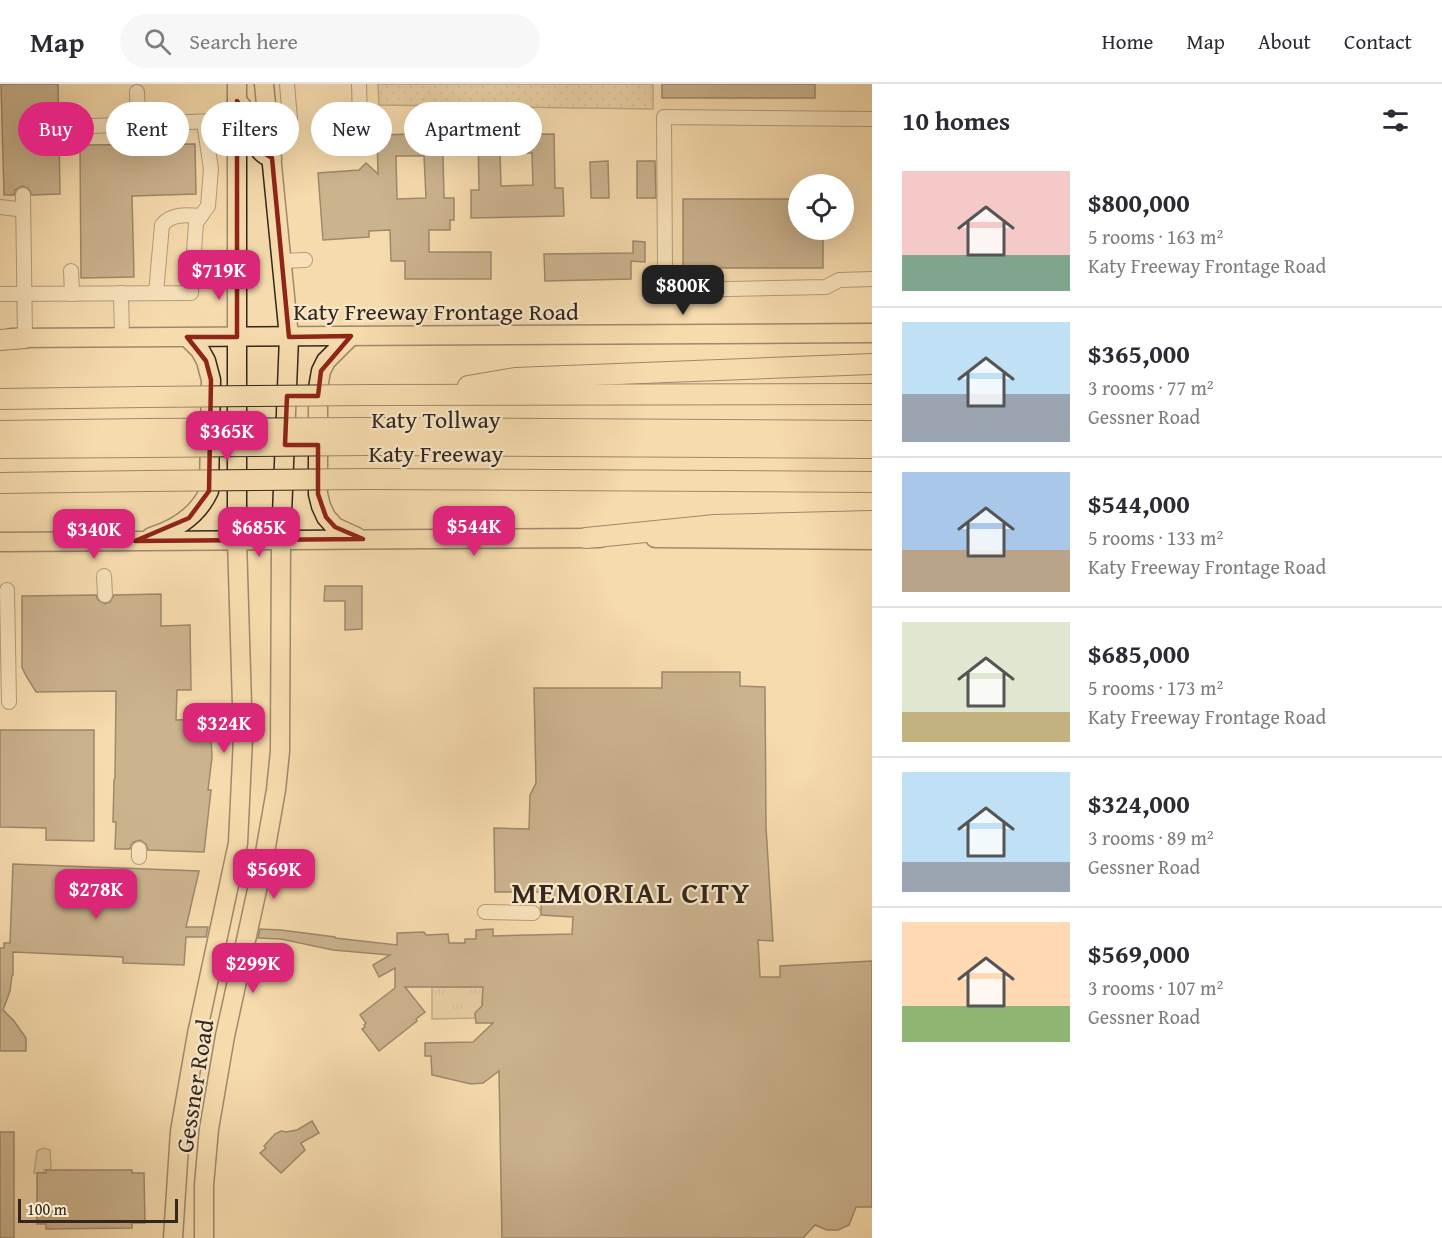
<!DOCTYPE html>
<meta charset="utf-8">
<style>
:root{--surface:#fff;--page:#f7f7f7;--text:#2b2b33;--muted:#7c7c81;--line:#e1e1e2;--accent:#db2777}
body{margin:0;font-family:"Gentium Book Plus",serif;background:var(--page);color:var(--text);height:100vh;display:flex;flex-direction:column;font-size:22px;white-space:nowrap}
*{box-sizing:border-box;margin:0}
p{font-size:20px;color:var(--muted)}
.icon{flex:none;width:33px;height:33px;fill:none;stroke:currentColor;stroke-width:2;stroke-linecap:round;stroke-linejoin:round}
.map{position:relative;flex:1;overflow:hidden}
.details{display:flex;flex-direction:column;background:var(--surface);width:570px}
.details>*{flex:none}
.guide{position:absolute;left:18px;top:18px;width:570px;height:54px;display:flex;gap:12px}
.controls{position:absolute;left:788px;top:90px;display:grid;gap:12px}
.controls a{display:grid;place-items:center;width:66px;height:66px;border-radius:50%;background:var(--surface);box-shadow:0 6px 24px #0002;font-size:30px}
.scale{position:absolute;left:18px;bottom:15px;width:160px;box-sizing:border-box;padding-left:6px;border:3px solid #32261e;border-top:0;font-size:16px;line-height:21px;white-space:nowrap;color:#32261e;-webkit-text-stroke:4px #f8e8ca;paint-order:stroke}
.price{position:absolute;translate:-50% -51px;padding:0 14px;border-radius:12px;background:var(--accent);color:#fff;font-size:20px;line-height:39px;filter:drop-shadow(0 2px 3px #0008)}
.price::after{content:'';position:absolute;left:50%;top:36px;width:18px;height:14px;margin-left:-9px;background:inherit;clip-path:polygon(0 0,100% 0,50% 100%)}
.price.selected{background:#222;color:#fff}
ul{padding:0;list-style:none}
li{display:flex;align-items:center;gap:18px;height:150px;padding:0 30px}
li+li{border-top:2px solid var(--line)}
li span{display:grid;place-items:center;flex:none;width:168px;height:120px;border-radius:0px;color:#555}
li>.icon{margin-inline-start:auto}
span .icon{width:72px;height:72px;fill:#fffc;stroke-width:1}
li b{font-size:26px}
h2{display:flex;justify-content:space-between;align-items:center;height:72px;padding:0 30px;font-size:26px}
.pill{padding:0 21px;border-radius:27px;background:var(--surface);box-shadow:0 6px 24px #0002;font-size:21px;line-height:54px}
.pill.selected{background:var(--accent);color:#fff}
header{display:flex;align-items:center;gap:36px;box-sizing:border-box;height:84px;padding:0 30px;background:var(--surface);border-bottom:2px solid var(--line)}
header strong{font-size:28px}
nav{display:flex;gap:33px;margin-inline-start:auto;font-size:21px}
.search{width:420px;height:54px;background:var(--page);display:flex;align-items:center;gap:15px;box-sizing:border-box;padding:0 21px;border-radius:33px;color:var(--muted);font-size:22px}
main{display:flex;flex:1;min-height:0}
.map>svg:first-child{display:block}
.grass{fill:url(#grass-dots);stroke:#83715a;stroke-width:1.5}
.park{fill:url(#park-tufts);stroke:#83715a;stroke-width:1.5}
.building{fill:#978468;stroke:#32261e;stroke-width:1.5;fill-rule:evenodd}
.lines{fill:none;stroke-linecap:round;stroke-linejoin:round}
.minor-casing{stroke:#635342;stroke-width:16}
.major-casing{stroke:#32261e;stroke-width:21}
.highway-casing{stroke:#32261e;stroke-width:22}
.minor{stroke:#f8e8ca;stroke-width:14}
.major{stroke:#f5dbad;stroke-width:18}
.highway{stroke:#f5dbad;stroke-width:20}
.highway-bridge-casing{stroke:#32261e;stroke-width:22;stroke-linecap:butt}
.highway-bridge{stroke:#f5dbad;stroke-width:20}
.marked{fill:none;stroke:#8f2418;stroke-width:4.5;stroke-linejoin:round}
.labels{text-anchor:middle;stroke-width:4.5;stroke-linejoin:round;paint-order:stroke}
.street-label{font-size:24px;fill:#32261e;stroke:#f8e8ca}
.district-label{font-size:30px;font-weight:bold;letter-spacing:1.5px;fill:#32261e;stroke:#f8e8ca}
</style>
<header>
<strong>Map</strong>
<div class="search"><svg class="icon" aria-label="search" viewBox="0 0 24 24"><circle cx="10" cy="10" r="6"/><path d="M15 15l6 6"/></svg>Search here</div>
<nav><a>Home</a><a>Map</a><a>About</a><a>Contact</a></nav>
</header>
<main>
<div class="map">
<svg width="872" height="1154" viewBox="0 0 872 1154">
<defs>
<pattern id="grass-dots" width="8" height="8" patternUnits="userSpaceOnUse" patternTransform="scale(1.5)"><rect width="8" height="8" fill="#d4bc95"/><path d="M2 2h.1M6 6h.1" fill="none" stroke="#b6a180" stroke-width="1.8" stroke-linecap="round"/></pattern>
<pattern id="park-tufts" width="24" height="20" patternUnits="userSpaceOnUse" patternTransform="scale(1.5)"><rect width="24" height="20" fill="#d4bc95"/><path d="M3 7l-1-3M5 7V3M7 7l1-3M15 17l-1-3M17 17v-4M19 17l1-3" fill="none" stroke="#b6a180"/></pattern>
</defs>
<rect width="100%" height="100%" fill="#f5dbad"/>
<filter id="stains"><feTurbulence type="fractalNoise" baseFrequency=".00333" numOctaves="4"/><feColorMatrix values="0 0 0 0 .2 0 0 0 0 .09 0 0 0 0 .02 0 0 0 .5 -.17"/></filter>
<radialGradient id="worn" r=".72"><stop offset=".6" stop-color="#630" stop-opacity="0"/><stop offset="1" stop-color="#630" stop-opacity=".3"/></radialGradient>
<polygon class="grass" points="378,0 653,0 653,25 379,21"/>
<g class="park">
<polygon points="432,903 483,903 482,922 475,934 432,935"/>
<polygon points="43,1064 50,1066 51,1084 48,1086 44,1086 44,1089 34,1089 37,1067"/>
</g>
<g class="building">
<polygon points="1,0 58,0 60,110 32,111 28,104 22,102 15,106 14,111 4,111"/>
<rect x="662" y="0" width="153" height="14"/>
<path d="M 453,49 L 453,71 L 443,71 L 444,114 L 454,114 L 454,136 L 450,136 L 450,146 L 429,146 L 429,168 L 491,168 L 491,195 L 405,195 L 405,177 L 391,177 L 390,146 L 369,147 L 369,153 L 323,156 L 318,89 L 359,86 L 366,79 L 378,90 L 377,51 ZM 396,72 L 424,72 L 426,114 L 397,115 Z"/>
<path d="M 554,50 L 555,104 L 563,104 L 564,132 L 471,134 L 471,106 L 479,106 L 478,51 ZM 500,69 L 532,69 L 533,101 L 501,102 Z"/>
<polygon points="195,60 196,110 132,112 134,193 81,194 80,61"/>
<polygon points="608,77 609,114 591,114 590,78"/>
<polygon points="637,77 655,77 656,114 637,114"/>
<polygon points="683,115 798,115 798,146 823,146 823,184 683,184"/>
<polygon points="633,157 645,158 645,178 631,177 631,195 545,197 544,170 633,169"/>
<polygon points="325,502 362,502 362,545 345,546 345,517 324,517"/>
<polygon points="161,510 161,542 190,541 191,606 177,606 176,636 213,635 213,649 211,651 212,673 208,706 211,706 204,768 148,766 146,760 140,756 134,758 131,761 130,765 115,765 116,738 113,738 114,696 115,694 116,607 36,608 25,590 22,583 22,512 96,511 98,516 105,520 110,518 114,511"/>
<polygon points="662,588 740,588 740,602 765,603 766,743 773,857 758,856 760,893 780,893 780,882 872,877 872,1123 856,1123 849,1141 838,1146 827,1146 815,1141 803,1154 502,1154 499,987 483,999 471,1000 432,991 431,972 425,972 425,959 473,958 493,939 476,939 475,929 482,922 483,903 405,903 425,928 416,935 417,937 379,967 362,945 365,943 364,941 366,939 360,931 395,904 395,884 379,893 373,881 390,871 333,866 281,855 258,854 260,845 281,846 335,853 335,854 397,861 397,849 424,848 426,851 448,850 449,859 465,859 465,855 476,855 476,846 493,845 493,852 572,850 573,833 541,831 541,808 495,808 494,744 529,745 530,711 536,699 534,604 662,604"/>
<polygon points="0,646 94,646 94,757 46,756 46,744 0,743"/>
<polygon points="13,780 199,787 186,843 208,843 206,853 186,853 184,881 123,879 123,873 13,868 13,891 12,891 10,907 3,926 14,937 26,954 26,967 0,967 0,864 4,864 4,859 10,859"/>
<polygon points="312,1037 319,1049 301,1059 305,1066 281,1089 260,1069 266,1064 264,1062 275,1050 281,1047 286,1048 297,1046"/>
<rect x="0" y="1048" width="14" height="106"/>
<polygon points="46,1086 132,1086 132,1089 144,1089 145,1139 132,1139 132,1144 46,1145 46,1140 37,1140 37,1089 46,1089"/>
</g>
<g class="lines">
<defs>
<g id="minor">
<polyline points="287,0 290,35"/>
<polyline points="359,0 360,35"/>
<polyline points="137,8 138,40"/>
<path d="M 872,35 L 664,33 L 665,185 C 668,195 673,200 681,206 L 826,203 L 839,196 L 872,195"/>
<polyline points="69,43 237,36"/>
<polyline points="23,111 25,254"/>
<polyline points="0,123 17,125 23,128"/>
<polyline points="282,177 305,176"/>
<polyline points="71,187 72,210"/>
<polyline points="121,209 122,254"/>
<path d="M 156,209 L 162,141 C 172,129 187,131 201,132"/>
<polyline points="0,210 191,209 196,139 208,122 211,85 204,38"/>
<polyline points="104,492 105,511"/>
<polyline points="7,506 9,618"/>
<polyline points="139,773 139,765"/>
<polyline points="485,828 533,829"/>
</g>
<g id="major">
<path d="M 237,17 C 242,23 249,30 252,38 C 257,53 253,68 272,74"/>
<polyline points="351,252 326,277 321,287 318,304 318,410 321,422 326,433 335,443 357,453"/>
<polyline points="11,254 872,249"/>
<path d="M 151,453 C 177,445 198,431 209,407 L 211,296 L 206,277 L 200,266 L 187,253"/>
<polyline points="655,454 872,456"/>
<polyline points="0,458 600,454"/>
<polyline points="173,1154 180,1047 197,950 238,759 243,654 237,456 237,0"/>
<polyline points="204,1154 204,1101 209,1045 225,952 264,774 276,706 280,667 281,456 289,253 264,0"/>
</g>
<g id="highway">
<polyline points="0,256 25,254"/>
<polyline points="468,302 515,294 872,280"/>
<polyline points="367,311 872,310"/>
<polyline points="0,315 145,313"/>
<polyline points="367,344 872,347"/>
<polyline points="0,347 146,345"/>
<polyline points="367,361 872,364"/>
<polyline points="0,364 147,363"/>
<polyline points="368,395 872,398"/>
<polyline points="0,399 147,397"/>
<polyline points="586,454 715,441 872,437"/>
</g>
</defs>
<use href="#minor" class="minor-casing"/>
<use href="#major" class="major-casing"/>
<use href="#highway" class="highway-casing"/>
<use href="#minor" class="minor"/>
<use href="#major" class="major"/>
<use href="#highway" class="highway"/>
<defs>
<g id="highway-bridge">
<polyline points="145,313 367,311"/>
<polyline points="146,345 367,344"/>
<polyline points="147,363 367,361"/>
<polyline points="147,397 368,395"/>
</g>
</defs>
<use href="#highway-bridge" class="highway-bridge-casing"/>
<use href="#highway-bridge" class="highway-bridge"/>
</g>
<path d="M0 0H872V1154H0ZM 237,17 L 251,36 L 259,66 L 272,74 L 289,253 L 351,252 L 321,287 L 318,312 L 287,312 L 285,361 L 318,361 L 318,410 L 326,433 L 335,443 L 363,455 L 135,457 L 189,434 L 209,407 L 211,296 L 206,277 L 187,253 L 237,253 Z" fill="#f5dbad" fill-opacity=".55" fill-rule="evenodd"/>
<path class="marked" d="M 237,17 L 251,36 L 259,66 L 272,74 L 289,253 L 351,252 L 321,287 L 318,312 L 287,312 L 285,361 L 318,361 L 318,410 L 326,433 L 335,443 L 363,455 L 135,457 L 189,434 L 209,407 L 211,296 L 206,277 L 187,253 L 237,253 Z"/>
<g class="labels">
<g class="street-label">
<text x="436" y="236">Katy Freeway Frontage Road</text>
<text x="436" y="344">Katy Tollway</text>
<text x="436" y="378">Katy Freeway</text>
<text transform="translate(195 1002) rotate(-81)" y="8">Gessner Road</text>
</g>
<g class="district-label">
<text x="631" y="819">MEMORIAL CITY</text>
</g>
</g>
<rect width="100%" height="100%" filter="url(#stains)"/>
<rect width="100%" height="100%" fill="url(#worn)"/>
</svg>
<div class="controls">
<a><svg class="icon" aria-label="locate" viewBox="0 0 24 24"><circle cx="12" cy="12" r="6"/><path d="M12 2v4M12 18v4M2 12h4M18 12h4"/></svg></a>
</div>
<div class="scale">100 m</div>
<b class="price" style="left:219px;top:217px">$719K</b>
<b class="price selected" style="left:683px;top:232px">$800K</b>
<b class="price" style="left:227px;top:378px">$365K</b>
<b class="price" style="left:474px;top:473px">$544K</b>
<b class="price" style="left:259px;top:474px">$685K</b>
<b class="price" style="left:94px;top:476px">$340K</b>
<b class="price" style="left:224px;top:670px">$324K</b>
<b class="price" style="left:274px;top:816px">$569K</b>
<b class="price" style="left:96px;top:836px">$278K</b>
<b class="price" style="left:253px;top:910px">$299K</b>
<div class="guide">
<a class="pill selected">Buy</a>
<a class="pill">Rent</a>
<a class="pill">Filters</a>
<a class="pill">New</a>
<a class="pill">Apartment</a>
</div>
</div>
<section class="details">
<h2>10 homes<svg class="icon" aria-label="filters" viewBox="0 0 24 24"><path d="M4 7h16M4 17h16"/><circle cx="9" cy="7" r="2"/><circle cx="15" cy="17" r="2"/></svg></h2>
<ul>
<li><span style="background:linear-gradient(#f6c9c9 70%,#7fa58c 0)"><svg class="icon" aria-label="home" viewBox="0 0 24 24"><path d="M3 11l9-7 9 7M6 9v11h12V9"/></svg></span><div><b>$800,000</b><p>5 rooms · 163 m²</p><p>Katy Freeway Frontage Road</p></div></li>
<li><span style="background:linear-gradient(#bfe0f5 60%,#9aa5b1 0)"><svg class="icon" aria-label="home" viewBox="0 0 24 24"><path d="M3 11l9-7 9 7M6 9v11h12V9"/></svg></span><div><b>$365,000</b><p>3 rooms · 77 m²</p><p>Gessner Road</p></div></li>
<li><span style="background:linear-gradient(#a9c7e8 65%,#b9a48a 0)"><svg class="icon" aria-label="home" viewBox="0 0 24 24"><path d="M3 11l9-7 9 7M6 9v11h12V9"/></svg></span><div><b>$544,000</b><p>5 rooms · 133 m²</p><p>Katy Freeway Frontage Road</p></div></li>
<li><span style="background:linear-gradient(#dfe7d0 75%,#c2b280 0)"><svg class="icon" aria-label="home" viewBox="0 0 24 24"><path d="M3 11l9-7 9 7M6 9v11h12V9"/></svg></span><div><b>$685,000</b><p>5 rooms · 173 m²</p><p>Katy Freeway Frontage Road</p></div></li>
<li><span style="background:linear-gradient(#bfe0f5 75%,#9aa5b1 0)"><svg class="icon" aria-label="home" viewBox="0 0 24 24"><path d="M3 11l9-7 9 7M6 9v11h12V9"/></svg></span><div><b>$324,000</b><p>3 rooms · 89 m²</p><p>Gessner Road</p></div></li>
<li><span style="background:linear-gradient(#ffd9b3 70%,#8fb573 0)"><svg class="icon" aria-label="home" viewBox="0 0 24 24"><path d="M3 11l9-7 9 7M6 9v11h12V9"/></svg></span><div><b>$569,000</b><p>3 rooms · 107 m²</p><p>Gessner Road</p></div></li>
</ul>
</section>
</main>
